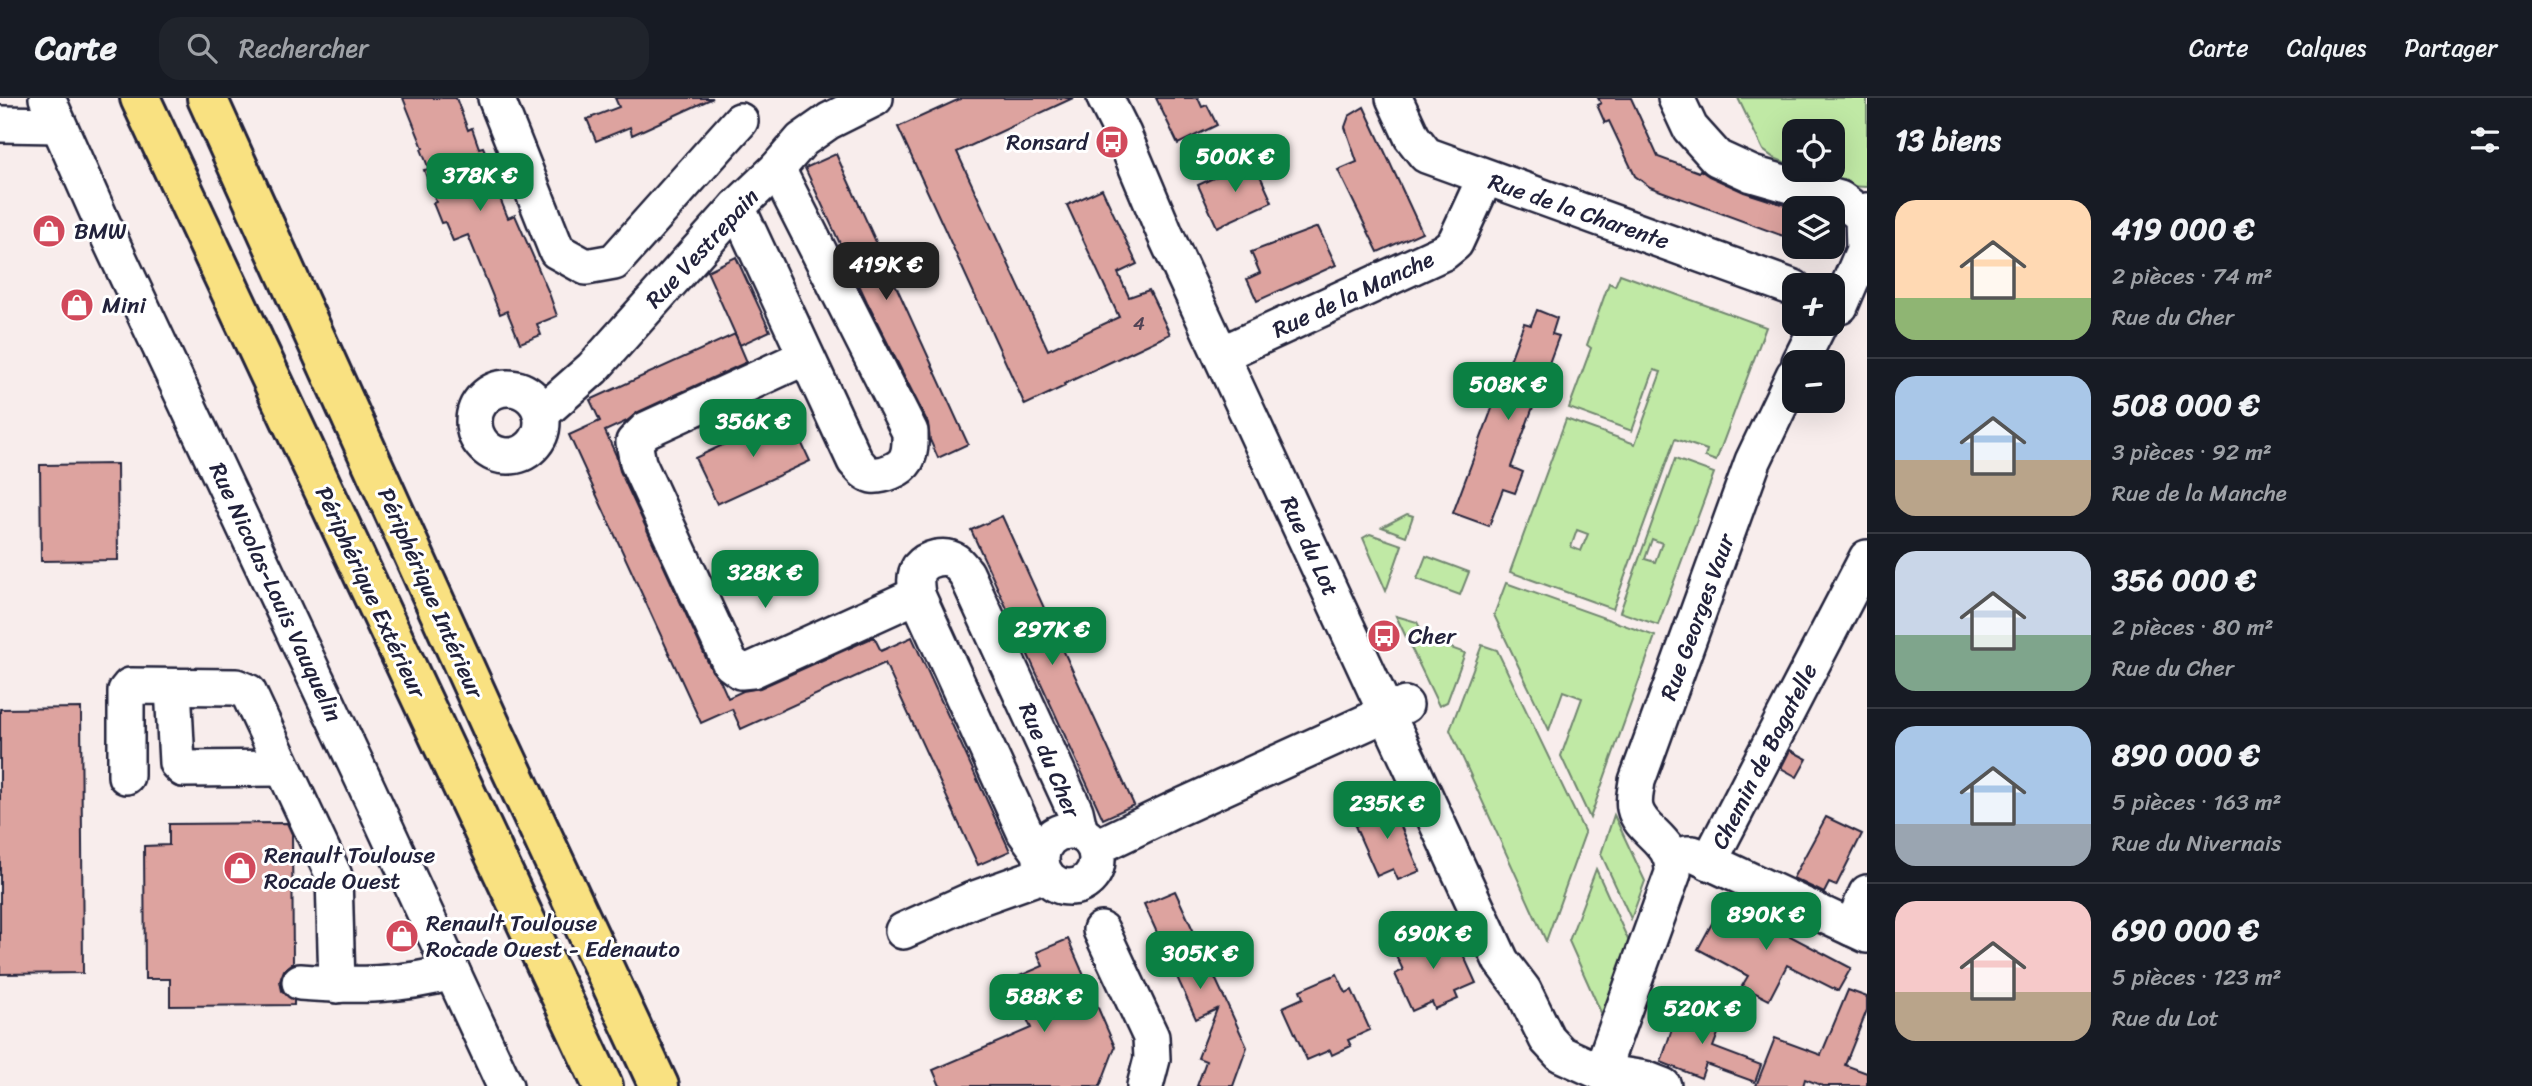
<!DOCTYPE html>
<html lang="fr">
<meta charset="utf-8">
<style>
:root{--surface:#171b24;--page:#20242c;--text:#f1f3f6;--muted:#9ea1a6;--line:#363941;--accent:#0b8043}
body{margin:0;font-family:Sriracha,sans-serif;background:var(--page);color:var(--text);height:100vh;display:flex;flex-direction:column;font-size:26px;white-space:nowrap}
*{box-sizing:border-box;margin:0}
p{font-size:23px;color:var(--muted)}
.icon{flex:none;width:38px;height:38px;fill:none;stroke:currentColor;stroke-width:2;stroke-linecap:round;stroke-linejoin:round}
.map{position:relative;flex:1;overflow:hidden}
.sheet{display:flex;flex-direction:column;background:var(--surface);width:665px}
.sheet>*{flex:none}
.buttons{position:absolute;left:1782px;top:21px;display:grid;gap:14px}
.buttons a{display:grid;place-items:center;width:63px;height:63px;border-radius:14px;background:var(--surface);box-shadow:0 7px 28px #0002;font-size:35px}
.price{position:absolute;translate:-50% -60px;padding:0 16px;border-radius:14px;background:var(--accent);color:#fff;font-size:23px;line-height:46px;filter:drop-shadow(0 2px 4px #0008)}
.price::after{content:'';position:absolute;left:50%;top:42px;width:21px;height:16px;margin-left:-10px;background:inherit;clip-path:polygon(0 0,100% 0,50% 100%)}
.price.selected{background:#222;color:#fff}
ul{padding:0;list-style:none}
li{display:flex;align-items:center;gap:21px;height:175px;padding:0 28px}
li+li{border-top:2px solid var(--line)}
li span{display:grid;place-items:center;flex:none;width:196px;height:140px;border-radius:21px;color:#555}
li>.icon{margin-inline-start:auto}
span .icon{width:84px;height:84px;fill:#fffc;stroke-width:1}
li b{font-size:30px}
h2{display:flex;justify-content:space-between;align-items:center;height:84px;padding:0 28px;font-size:30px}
header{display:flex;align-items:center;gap:42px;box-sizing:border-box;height:98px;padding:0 35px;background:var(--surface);border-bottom:2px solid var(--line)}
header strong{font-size:33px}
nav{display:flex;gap:38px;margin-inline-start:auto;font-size:24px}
.search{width:490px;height:63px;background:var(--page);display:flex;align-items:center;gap:18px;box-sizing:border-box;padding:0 24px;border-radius:21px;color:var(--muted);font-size:26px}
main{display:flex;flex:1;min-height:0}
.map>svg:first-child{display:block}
.green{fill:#c0e9a5;stroke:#718670;stroke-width:2;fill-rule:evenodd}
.building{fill:#dda39f;stroke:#22223b;stroke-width:2}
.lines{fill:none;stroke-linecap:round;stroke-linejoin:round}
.minor-casing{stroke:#22223b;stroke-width:40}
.highway-casing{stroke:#22223b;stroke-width:44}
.minor{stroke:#fff;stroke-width:35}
.highway{stroke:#f9e181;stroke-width:38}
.labels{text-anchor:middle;stroke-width:6;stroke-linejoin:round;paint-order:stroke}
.number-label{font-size:19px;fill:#514254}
.poi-label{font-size:23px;fill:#22223b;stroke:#fff;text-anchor:start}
.street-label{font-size:23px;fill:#22223b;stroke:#fff}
</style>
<header>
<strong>Carte</strong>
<div class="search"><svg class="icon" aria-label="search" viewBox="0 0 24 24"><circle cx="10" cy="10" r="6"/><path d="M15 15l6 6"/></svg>Rechercher</div>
<nav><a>Carte</a><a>Calques</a><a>Partager</a></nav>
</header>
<main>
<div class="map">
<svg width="1867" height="988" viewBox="0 0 1867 988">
<rect width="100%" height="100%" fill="#f8edec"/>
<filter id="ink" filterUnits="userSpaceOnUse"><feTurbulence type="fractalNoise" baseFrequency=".0143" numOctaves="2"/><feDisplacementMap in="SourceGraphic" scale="14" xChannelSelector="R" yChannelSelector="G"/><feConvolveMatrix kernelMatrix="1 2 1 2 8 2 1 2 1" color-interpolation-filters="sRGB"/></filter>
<g filter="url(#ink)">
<g class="green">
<polygon points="1738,0 1867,0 1867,89 1847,88 1804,72 1832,72 1832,33 1794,33 1794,68 1774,60 1763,52"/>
<path d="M 1620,176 L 1766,229 L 1716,363 L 1705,359 L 1707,352 L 1675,341 L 1613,511 L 1510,474 L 1566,321 L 1635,346 L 1661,274 L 1654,272 L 1632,333 L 1569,310 L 1591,250 L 1587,247 L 1609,185 L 1615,188 ZM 1577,432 L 1588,436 L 1581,453 L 1571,449 Z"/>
<path d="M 1675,361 L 1714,375 L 1658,527 L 1620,514 ZM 1652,441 L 1662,445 L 1655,464 L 1645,461 Z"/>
<polygon points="1407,416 1413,418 1406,438 1382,429"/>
<polygon points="1370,436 1402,447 1386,493 1363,440"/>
<polygon points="1426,458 1469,474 1460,497 1417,481"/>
<polygon points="1506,485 1655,538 1590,720 1561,658 1582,600 1563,593 1549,632 1494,517"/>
<polygon points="1396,518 1417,524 1426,541 1465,555 1447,604 1439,608"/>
<polygon points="1482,547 1497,552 1585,735 1546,843 1450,632"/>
<polygon points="1614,717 1645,783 1631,821 1601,756"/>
<polygon points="1596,771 1630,846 1603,919 1569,843"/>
</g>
<g class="building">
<polygon points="403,0 456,0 468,32 472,30 479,50 483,49 492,69 488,71 508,120 515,117 549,195 557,218 537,226 541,237 520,245 507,213 500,216 468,137 453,143 445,124 441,125 433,105 436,104 424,72 429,71 421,51 423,50"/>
<polygon points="615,0 713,0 632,37 630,29 596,43 587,21 619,9"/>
<polygon points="962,0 1073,0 957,54 1048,252 1119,219 1067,107 1102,91 1137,166 1118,175 1129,199 1149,192 1170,236 1064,286 1065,288 1025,307 898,29"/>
<polygon points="1156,0 1198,0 1202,9 1207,7 1217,27 1178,46"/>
<polygon points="1598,0 1631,0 1658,59 1699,74 1700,72 1709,78 1744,94 1794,110 1794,142 1650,89 1635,78 1609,23 1605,25 1597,7 1601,5"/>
<polygon points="1364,9 1422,134 1378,154 1338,72 1357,64 1345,29 1349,18"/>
<polygon points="836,56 968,346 938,360 930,342 928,325 867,204 805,70"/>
<polygon points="1248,64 1253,75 1258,73 1272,104 1217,129 1198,87"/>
<polygon points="1318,129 1336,167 1257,203 1247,181 1260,175 1251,154"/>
<polygon points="736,159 770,233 740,247 707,173"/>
<polygon points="1537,212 1557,220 1552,236 1559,238 1511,369 1523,374 1515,395 1503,391 1489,428 1453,415 1524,225 1531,227"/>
<polygon points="735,236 747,264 638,314 627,323 605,333 616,357 620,373 712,573 720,582 728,600 743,593 760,590 874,539 881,553 912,539 1010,753 978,767 885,565 741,631 732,611 701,625 569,337 600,323 590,302"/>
<polygon points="788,316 810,363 717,406 695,360"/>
<polygon points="117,366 118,462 41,463 40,367"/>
<polygon points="1002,418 1134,707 1103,721 971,432"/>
<polygon points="81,610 83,875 0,876 0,611"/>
<polygon points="1790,652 1807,661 1797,679 1781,670"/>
<polygon points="1388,698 1420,773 1398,782 1393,771 1377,778 1355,728 1370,721 1365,708"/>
<polygon points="1826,719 1862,736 1836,788 1829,785 1824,795 1793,780"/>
<polygon points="287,725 292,736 293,865 284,872 280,883 282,893 294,902 294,907 170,908 170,881 145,881 144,748 169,747 169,726"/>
<polygon points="1175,793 1247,949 1233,988 1197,988 1206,963 1198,960 1217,911 1196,921 1144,806"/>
<polygon points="1724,803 1851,870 1838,893 1787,867 1769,902 1742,888 1748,878 1698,851"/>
<polygon points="1452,832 1476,885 1455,894 1458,901 1435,911 1432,904 1412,913 1395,876 1403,872 1393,851 1428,836 1430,841"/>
<polygon points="1068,841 1115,949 1100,988 940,988 933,972 1031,930 1010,882 1043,868 1037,854"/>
<polygon points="1337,876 1346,895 1352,892 1370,932 1348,942 1351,948 1332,957 1330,952 1307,962 1283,909 1303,900 1300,892"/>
<polygon points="1848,892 1867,899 1867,912 1845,967 1867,975 1867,988 1823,988 1805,981 1803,988 1756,988 1775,940 1821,957"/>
<polygon points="1681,904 1724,920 1713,949 1761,967 1755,984 1706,966 1701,980 1661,964"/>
</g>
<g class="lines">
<defs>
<g id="minor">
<polyline points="47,0 105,131 362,679 505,988"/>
<polyline points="496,0 557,153 586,169 614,164 740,23"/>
<polyline points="1105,0 1123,36 1165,136 1501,863 1523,892 1547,941 1561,956 1601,974 1624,988"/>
<polyline points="1394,0 1412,39 1426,57 1794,190"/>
<polyline points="1676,0 1690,30 1717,60 1752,76 1840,101 1863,118"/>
<polyline points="0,26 58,27"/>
<path d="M 737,109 L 855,363 C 860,368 864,375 872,377 C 883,378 900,372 906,362 C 911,353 910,344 910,334 L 777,71"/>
<polyline points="1840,208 1864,152 1863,118 1867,113"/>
<polyline points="1222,256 1444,154 1455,145 1485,80"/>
<polyline points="805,259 646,332 634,344 638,365 730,565 741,573 752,572 917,497"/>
<polyline points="1800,264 1819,226"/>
<circle cx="508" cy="324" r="34"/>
<polyline points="541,316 593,270 737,109 777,71 802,42 829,23 875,0"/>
<polyline points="173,589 177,665 183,671 283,670"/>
<polyline points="126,678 126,593 130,588 236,589 248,594 334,778 337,887"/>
<circle cx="1069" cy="761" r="28"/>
<polyline points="1095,750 1174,712 1405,607"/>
<path d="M 1041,756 L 1025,734 L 917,497 C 916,489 914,478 919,470 C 927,460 945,456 955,463 C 959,466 963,472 966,475 L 1075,713 L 1080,735"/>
<polyline points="1687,756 1693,756 1867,837"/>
<polyline points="1709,764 1867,460"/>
<polyline points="1852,830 1867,795"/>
<polyline points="1101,832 1151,939 1152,961 1145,988"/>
<polyline points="903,833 972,802 1045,776"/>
<path d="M 300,884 C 352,888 402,888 452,874"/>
<path d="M 1601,974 L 1673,775 C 1675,742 1640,734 1635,710 C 1633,701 1636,692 1637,683 L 1753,363 L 1794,277"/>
<polyline points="1601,974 1645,981 1663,988"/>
</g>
<g id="highway">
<polyline points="140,0 603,988"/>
<polyline points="207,0 491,628 659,988"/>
</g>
</defs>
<use href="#minor" class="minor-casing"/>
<use href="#highway" class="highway-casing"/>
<use href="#minor" class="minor"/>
<use href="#highway" class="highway"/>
</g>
</g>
<defs>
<symbol id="bus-disc" viewBox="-11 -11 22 22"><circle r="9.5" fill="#d1495b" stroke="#fff"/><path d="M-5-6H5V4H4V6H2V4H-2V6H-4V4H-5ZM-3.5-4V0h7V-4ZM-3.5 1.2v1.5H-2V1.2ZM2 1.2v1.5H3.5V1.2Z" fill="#fff"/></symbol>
<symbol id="shop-disc" viewBox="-11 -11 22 22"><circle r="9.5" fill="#d1495b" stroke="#fff"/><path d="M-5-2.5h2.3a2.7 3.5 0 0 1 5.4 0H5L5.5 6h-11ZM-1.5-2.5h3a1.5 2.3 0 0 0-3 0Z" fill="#fff"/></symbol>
</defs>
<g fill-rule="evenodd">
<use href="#bus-disc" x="1093" y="25" width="38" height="38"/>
<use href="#shop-disc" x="30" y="114" width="38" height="38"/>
<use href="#shop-disc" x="58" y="188" width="38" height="38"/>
<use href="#bus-disc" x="1365" y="519" width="38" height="38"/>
<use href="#shop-disc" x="221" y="751" width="38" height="38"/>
<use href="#shop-disc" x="383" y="819" width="38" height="38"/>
</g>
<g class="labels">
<g class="number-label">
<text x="1139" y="232">4</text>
</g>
<g class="poi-label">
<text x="1088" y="52" text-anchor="end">Ronsard</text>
<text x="74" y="141">BMW</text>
<text x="102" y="215">Mini</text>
<text x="1408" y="546">Cher</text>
<text x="264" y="765">Renault Toulouse<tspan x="264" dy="26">Rocade Ouest</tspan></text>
<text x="426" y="833">Renault Toulouse<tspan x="426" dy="26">Rocade Ouest - Edenauto</tspan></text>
</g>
<g class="street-label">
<text transform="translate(1579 113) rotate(19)" y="8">Rue de la Charente</text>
<text transform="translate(702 150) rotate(-47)" y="8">Rue Vestrepain</text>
<text transform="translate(1353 196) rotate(-25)" y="8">Rue de la Manche</text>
<text transform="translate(1310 448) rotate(65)" y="8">Rue du Lot</text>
<text transform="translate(276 494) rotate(65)" y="8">Rue Nicolas-Louis Vauquelin</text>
<text transform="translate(371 494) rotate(65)" y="8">Périphérique Extérieur</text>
<text transform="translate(431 495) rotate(66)" y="8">Périphérique Intérieur</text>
<text transform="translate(1697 519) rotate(-70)" y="8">Rue Georges Vaur</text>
<text transform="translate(1764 658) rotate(-63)" y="8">Chemin de Bagatelle</text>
<text transform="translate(1050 662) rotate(67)" y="8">Rue du Cher</text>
</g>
</g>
</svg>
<div class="buttons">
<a><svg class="icon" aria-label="locate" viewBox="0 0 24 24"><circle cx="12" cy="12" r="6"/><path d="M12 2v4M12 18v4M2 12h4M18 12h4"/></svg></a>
<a><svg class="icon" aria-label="layers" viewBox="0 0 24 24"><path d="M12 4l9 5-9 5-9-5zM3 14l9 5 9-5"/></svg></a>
<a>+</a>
<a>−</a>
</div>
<b class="price" style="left:1235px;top:96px">500K €</b>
<b class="price" style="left:480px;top:115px">378K €</b>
<b class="price selected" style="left:886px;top:204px">419K €</b>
<b class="price" style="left:1508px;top:324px">508K €</b>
<b class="price" style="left:753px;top:361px">356K €</b>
<b class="price" style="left:765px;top:512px">328K €</b>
<b class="price" style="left:1052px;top:569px">297K €</b>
<b class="price" style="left:1387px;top:743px">235K €</b>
<b class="price" style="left:1766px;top:854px">890K €</b>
<b class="price" style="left:1433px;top:873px">690K €</b>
<b class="price" style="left:1200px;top:893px">305K €</b>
<b class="price" style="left:1044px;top:936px">588K €</b>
<b class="price" style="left:1702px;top:948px">520K €</b>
</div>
<section class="sheet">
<h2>13 biens<svg class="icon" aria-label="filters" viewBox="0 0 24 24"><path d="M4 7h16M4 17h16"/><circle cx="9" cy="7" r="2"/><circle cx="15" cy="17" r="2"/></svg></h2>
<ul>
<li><span style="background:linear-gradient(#ffd9b3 70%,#8fb573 0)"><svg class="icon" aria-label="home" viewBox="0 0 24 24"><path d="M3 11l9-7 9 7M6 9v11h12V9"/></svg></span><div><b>419 000 €</b><p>2 pièces · 74 m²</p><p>Rue du Cher</p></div></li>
<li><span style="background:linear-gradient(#a9c7e8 60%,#b9a48a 0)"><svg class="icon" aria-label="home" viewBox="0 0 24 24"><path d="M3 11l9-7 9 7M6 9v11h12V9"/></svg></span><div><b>508 000 €</b><p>3 pièces · 92 m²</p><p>Rue de la Manche</p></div></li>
<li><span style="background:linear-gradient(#c9d6e8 60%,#7fa58c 0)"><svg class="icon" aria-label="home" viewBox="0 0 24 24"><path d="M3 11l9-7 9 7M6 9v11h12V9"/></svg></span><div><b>356 000 €</b><p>2 pièces · 80 m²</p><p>Rue du Cher</p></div></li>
<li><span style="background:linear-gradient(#a9c7e8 70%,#9aa5b1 0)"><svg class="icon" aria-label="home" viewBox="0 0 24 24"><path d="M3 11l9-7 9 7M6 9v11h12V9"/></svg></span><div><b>890 000 €</b><p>5 pièces · 163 m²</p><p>Rue du Nivernais</p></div></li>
<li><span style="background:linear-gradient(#f6c9c9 65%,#b9a48a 0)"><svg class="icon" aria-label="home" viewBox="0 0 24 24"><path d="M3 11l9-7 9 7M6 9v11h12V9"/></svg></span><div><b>690 000 €</b><p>5 pièces · 123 m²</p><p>Rue du Lot</p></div></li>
</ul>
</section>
</main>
